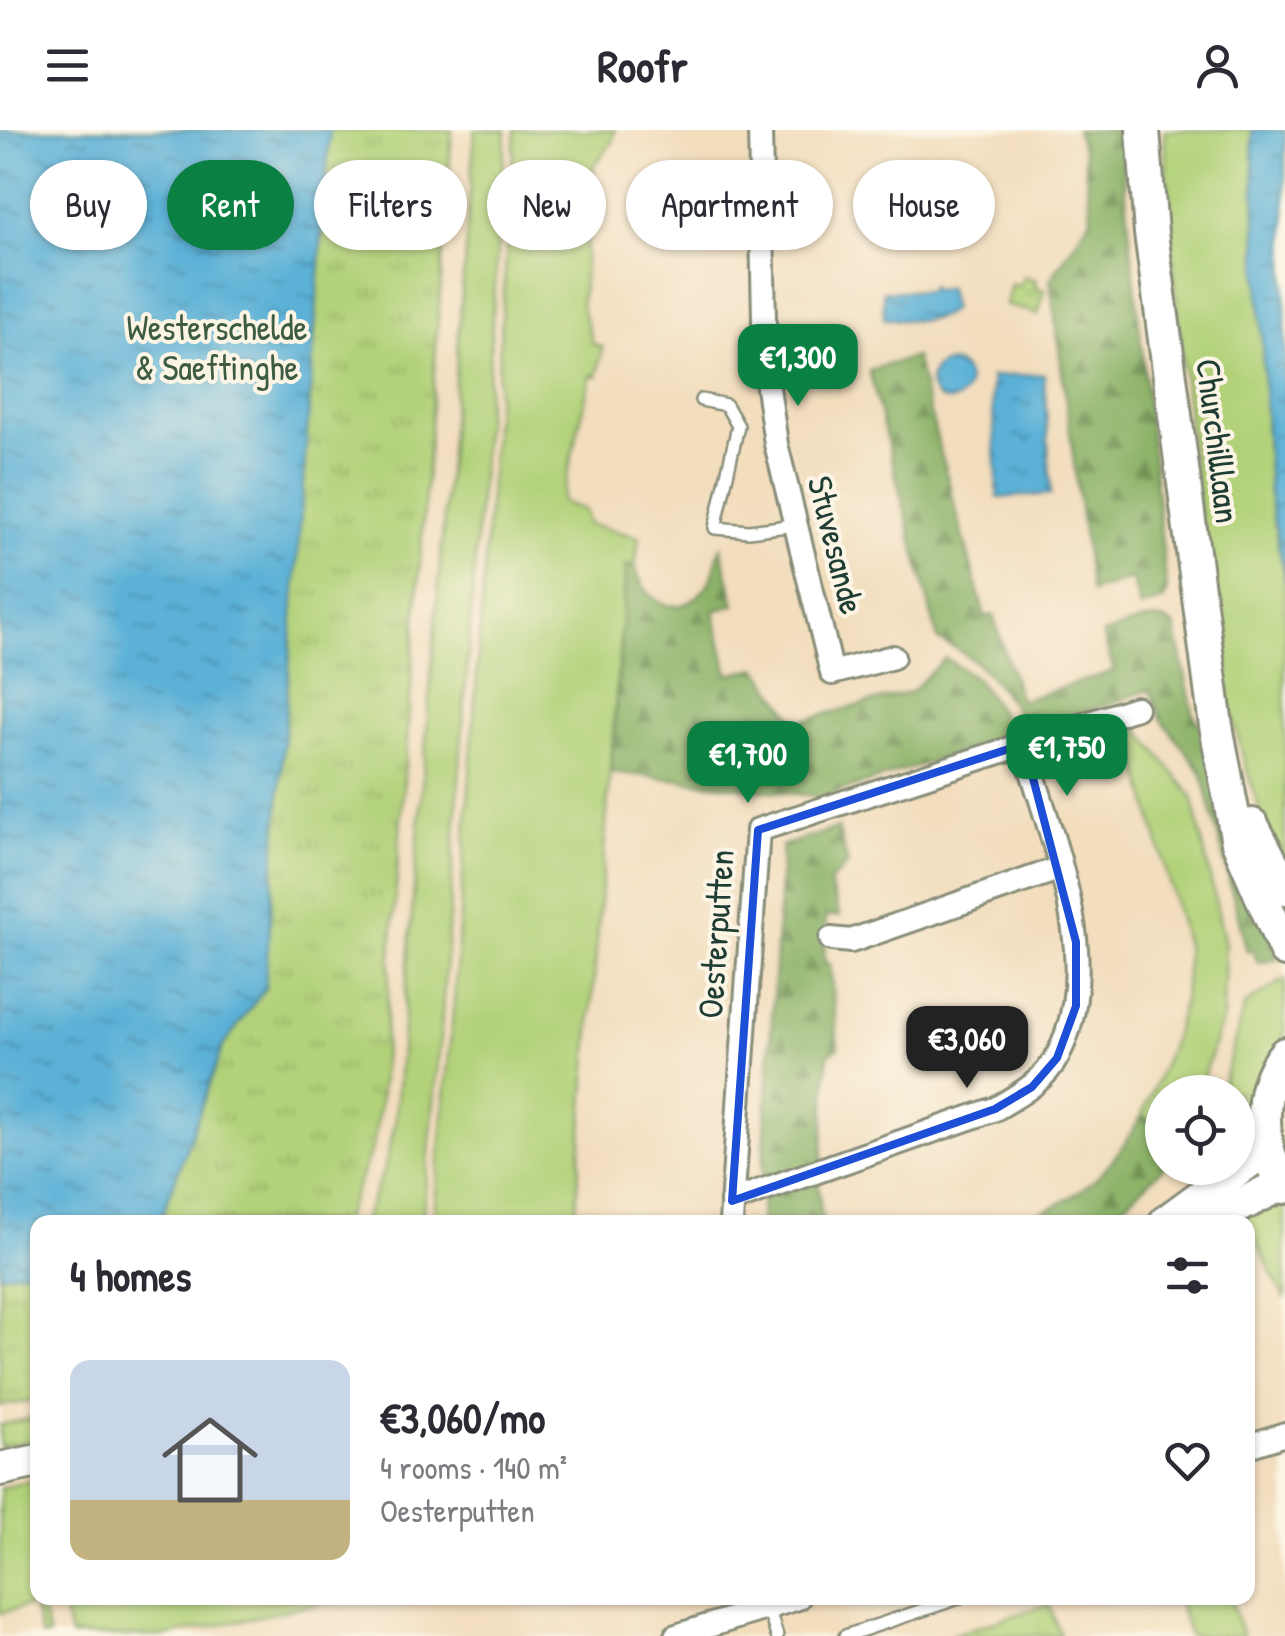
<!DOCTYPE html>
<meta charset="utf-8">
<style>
:root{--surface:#fff;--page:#f7f7f7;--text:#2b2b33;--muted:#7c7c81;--accent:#0b8043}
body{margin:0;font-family:"Patrick Hand",sans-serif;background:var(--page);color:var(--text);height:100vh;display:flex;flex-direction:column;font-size:38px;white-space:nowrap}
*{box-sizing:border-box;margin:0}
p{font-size:32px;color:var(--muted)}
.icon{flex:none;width:55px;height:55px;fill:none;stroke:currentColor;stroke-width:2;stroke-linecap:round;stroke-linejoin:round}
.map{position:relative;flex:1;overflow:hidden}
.drawer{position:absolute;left:30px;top:1085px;width:1225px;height:390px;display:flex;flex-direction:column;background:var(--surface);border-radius:20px;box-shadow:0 2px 8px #0004}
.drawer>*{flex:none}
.top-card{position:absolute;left:30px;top:30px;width:1225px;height:90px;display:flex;gap:20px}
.controls{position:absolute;left:1145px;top:945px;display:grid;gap:20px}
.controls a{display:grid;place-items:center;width:110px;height:110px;border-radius:50%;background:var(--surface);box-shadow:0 2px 8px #0004;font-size:50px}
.price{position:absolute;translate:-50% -85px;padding:0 22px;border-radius:20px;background:var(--accent);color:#fff;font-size:32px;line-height:65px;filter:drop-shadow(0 2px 5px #0008)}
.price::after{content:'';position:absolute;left:50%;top:60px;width:30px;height:22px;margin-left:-15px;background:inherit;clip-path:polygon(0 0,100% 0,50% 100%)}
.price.selected{background:#222;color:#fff}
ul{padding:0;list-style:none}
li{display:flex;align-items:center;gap:30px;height:250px;padding:0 40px}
li span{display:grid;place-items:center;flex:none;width:280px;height:200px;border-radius:20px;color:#555}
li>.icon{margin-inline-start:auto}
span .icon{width:120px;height:120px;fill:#fffc;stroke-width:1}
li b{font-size:42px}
h2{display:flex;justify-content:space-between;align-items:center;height:120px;padding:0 40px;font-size:42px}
.chip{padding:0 35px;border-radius:45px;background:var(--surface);box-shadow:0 2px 8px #0004;font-size:35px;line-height:90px}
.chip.selected{background:var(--accent);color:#fff}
header{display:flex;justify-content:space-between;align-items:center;height:130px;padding:0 40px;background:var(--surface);font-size:45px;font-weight:800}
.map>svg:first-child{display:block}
.grass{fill:#b2d179;stroke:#688756;stroke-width:2.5}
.forest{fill:url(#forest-firs);stroke:#56784e;stroke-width:2.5}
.park{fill:url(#park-tufts);stroke:#688756;stroke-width:2.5}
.water{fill:url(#water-ripples);stroke:#3d7786;stroke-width:2.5}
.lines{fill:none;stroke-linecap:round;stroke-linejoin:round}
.service-casing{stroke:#888d78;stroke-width:16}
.minor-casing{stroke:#888d78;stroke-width:28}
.secondary-casing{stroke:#888d78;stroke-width:38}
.service{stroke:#fff;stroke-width:11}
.minor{stroke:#fff;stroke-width:22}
.secondary{stroke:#fff;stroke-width:32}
.marked{fill:none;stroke:#1d4ed8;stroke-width:8;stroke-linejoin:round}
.labels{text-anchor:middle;stroke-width:8;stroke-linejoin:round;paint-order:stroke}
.park-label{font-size:35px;fill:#3c5b42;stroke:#fcf5e5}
.street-label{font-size:35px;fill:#1f3d34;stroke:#fcf5e5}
</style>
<header><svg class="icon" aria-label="menu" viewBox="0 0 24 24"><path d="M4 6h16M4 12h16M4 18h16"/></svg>Roofr<svg class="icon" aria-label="person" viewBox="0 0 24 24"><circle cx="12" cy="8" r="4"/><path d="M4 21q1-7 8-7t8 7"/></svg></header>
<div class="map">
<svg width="1285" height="1506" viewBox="0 0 1285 1506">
<defs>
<pattern id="forest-firs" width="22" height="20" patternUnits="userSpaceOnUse" patternTransform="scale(2.5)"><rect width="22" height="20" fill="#8db369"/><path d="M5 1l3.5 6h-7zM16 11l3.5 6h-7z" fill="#739357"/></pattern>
<pattern id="park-tufts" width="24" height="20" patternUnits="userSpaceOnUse" patternTransform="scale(2.5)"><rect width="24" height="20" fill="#b2d179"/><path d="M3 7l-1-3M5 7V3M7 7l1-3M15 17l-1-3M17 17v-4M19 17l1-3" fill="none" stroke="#99b469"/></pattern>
<pattern id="water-ripples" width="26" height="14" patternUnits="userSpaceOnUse" patternTransform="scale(2.5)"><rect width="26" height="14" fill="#5bb1d7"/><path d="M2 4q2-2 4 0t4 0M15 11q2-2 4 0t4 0" fill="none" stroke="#4b91af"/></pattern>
</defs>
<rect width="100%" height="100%" fill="#fcf5e5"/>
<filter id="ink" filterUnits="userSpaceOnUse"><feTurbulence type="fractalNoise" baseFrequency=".01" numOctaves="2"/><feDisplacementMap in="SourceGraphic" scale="20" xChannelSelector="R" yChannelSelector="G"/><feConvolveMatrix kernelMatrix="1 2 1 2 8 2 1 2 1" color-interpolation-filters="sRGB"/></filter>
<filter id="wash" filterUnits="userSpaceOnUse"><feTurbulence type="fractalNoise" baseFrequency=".0048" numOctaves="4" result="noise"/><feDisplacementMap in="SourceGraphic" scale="40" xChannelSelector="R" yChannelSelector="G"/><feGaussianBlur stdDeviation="2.25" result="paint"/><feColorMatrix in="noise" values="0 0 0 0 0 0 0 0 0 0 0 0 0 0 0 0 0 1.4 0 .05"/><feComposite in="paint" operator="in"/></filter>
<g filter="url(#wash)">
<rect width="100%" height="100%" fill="#f2ddbd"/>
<g class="grass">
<polygon points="475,0 506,0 440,912 422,1092 363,1092 385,1037 395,994"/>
<polygon points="515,0 615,0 612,13 594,35 581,174 593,214 603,217 597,246 591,245 561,372 584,380 587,394 639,407 635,436 626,437 575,1092 433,1092 454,872"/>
<path d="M 1164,0 L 1252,0 L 1269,364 L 1285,452 L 1285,739 C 1235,638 1220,526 1204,416 C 1185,278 1172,139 1164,0 Z"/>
<path d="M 1138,598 L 1192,666 L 1225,814 L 1223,887 L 1198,962 L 1162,962 L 1162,998 L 1141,986 C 1167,928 1190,881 1186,816 L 1129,601 Z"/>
<polygon points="1285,849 1285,903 1252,1006 1238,1028 1238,962 1220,962 1245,875"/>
<polygon points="1275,1076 1285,1079 1285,1169 1242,1083"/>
<polygon points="37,1287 37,1309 0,1317 0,1295"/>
<polygon points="37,1349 34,1427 38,1468 49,1506 41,1506 33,1475 0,1483 0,1358"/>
<polygon points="61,1468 345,1468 166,1506 70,1506"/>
<polygon points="1177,1468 1230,1468 1243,1506 1189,1506"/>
<polygon points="1049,1474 1060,1506 949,1506"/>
</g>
<g class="forest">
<polygon points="1076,0 1119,0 1167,462 1164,470 1140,478 1132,449 1091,462 1050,150 1091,88 1084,23"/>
<path d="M 915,227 L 985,487 L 993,485 L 1020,571 L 1114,541 L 1103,504 C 1125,497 1157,479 1175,497 L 1194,586 L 1206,604 L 1277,829 L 1258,833 L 1253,820 L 1247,821 L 1202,643 L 1162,590 L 1150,560 L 1029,600 C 1004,562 982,527 938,510 L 869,240 Z"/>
<path d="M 721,417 L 735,475 L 714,481 L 728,544 L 758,538 L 796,592 L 911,562 L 945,528 L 977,549 L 1015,604 L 823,667 L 611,642 L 626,436 L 635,436 C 646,480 688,493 712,447 C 716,438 716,427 721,417 Z"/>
<polygon points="838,698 848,734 829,753 840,786 826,786 824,832 830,834 838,918 828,924 822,1034 762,1054 782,716"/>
<path d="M 1141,986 L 1162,998 L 1163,1038 L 1109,1089 L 1012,1092 C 1076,1074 1110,1044 1141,986 Z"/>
<polygon points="818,1051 822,1092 760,1092 762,1066"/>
</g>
<g class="park">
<polygon points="0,0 452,0 380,973 373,1016 343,1092 38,1092 37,1270 0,1276"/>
<polygon points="1023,146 1036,150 1035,157 1045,160 1038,184 1006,175 1011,154 1020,156"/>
</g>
<g class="water">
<polygon points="0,0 330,0 265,858 223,916 160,1092 38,1092 37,1138 0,1145"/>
<polygon points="1252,0 1285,0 1285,452 1269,364"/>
<path d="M 931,156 L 932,160 L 948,157 L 952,179 C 937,195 905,190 884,189 L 883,161 L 927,161 Z"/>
<circle cx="949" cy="252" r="19"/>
<polygon points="1044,244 1051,364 998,368 991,247"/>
</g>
</g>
<g filter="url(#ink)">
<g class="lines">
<defs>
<g id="service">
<polyline points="701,270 726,275 738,296 715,398 749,401 795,395"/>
<polyline points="768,1477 777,1506"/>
<polyline points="845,1506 959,1468"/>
</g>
<g id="minor">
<polyline points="760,0 765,236 776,314 832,543 893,527"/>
<polyline points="831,809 851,811 1058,739"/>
<path d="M 732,1071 L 995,979 C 1019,965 1045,951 1058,925 C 1106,830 1050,709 1024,614"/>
<polyline points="731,1092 758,700 1136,578"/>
<polyline points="1248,1316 1285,1304"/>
<polyline points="676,1506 798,1468"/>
</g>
<g id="secondary">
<polyline points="1143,0 1151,103 1216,596 1238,712 1285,820"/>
<polyline points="1252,695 1285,758"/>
<path d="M 1285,924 C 1255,958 1259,1022 1285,1057"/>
<polyline points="1166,1092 1267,1018"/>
<polyline points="1187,1092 1233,1079 1282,1054"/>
<polyline points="0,1339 38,1331"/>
</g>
</defs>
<use href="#service" class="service-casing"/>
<use href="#minor" class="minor-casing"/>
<use href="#secondary" class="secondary-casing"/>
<use href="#service" class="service"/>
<use href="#minor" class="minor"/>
<use href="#secondary" class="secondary"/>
</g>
</g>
<path class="marked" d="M 1024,614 L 1076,812 L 1076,876 L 1057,928 L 1032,957 L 995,979 L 732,1071 L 758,700 Z"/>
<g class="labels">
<g class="park-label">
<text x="217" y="210">Westerschelde<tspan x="217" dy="40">&amp; Saeftinghe</tspan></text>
</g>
<g class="street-label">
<text transform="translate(1218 311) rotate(83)" y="12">Churchilllaan</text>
<text transform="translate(836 415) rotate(76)" y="12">Stuvesande</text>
<text transform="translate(716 804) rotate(-86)" y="12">Oesterputten</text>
</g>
</g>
</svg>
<div class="controls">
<a><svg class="icon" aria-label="locate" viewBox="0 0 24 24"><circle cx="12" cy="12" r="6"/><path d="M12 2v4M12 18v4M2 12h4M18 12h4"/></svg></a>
</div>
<b class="price" style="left:798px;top:279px">€1,300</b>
<b class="price" style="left:1067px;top:669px">€1,750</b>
<b class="price" style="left:748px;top:676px">€1,700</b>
<b class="price selected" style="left:967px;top:961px">€3,060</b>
<div class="top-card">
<a class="chip">Buy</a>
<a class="chip selected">Rent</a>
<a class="chip">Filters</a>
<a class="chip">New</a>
<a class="chip">Apartment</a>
<a class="chip">House</a>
</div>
<section class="drawer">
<h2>4 homes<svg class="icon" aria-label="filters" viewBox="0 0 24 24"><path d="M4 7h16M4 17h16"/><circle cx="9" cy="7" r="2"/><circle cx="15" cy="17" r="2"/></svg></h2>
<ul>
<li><span style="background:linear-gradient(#c9d6e8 70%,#c2b280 0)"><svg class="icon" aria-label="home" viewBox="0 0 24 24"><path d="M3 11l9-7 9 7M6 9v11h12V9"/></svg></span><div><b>€3,060/mo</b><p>4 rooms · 140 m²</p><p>Oesterputten</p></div><svg class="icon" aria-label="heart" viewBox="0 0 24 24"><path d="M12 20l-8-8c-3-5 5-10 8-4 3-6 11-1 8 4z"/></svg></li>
</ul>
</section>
</div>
